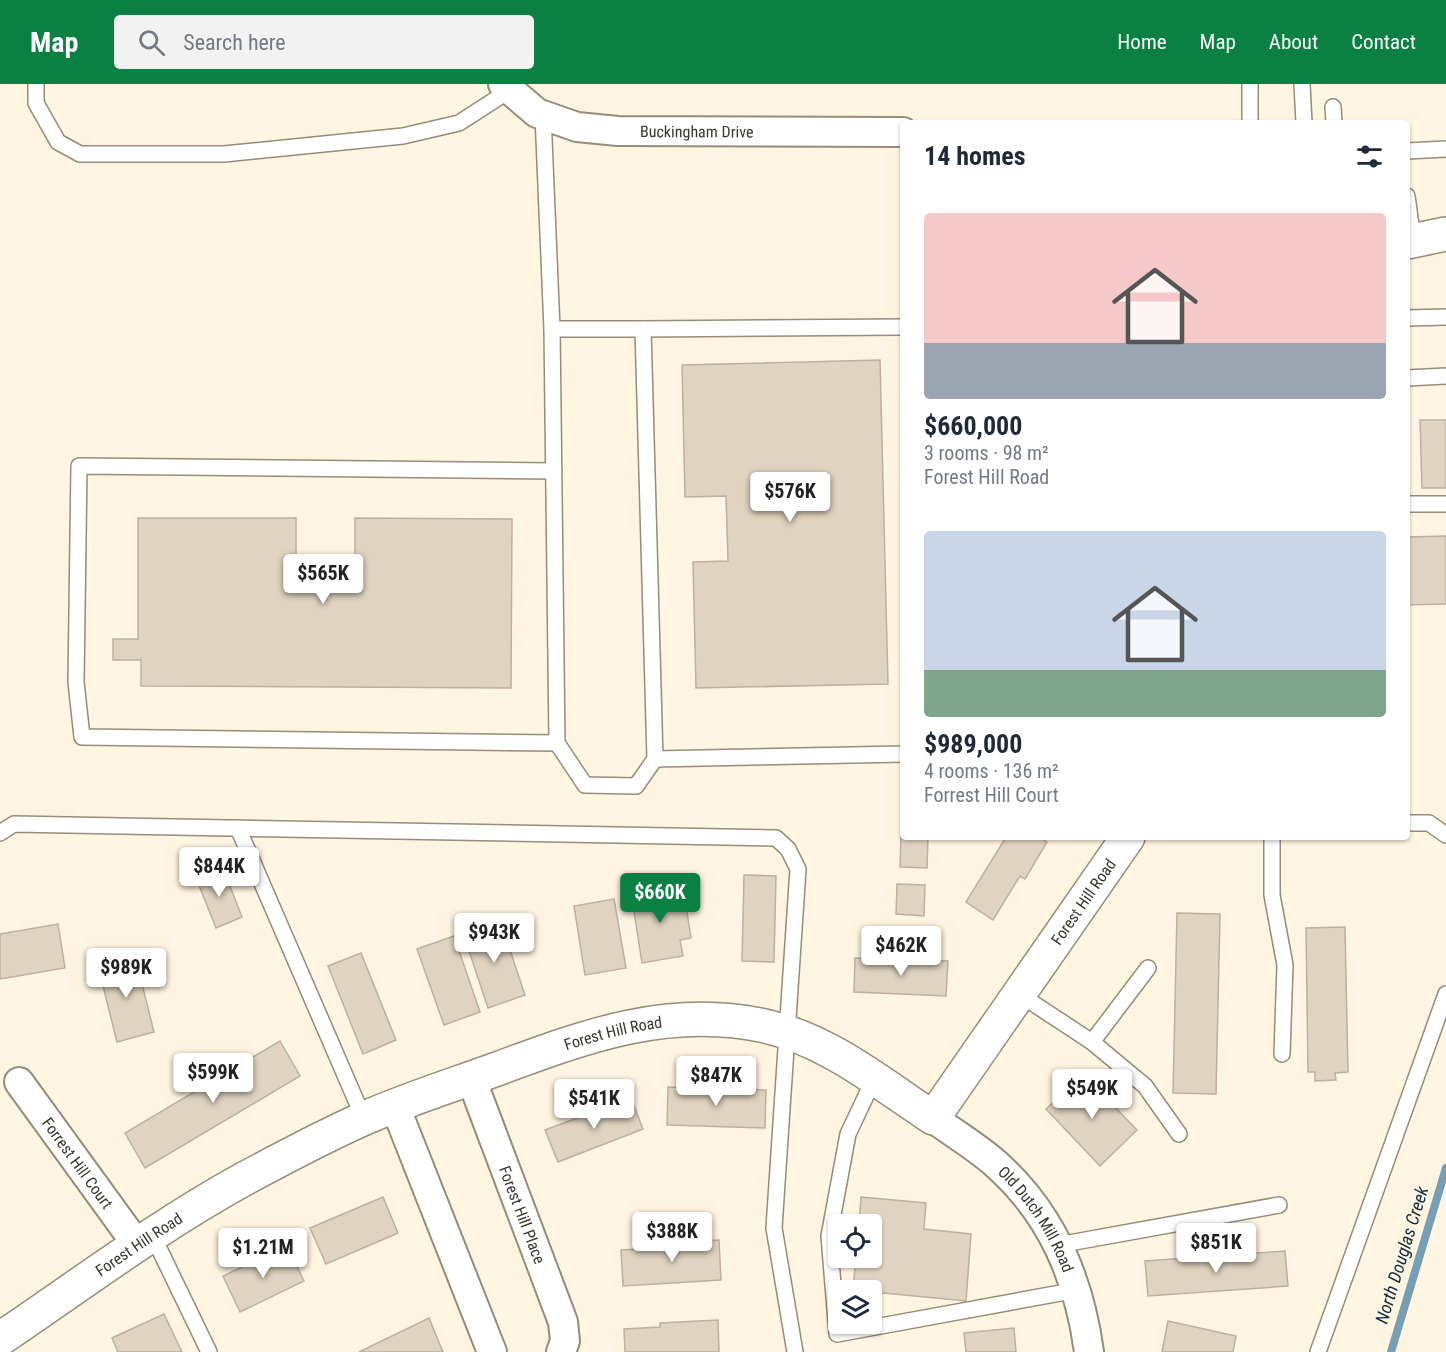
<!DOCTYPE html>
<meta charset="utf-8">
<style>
:root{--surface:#fff;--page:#f2f2f3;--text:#1f2937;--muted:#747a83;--accent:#0b8043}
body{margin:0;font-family:"Roboto Condensed",sans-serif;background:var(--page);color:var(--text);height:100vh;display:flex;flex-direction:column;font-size:22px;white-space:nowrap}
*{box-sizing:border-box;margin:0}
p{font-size:20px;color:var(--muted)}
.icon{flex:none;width:33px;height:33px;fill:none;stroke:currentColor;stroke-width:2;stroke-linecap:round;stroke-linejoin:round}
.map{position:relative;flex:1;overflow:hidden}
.panel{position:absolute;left:900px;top:36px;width:510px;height:720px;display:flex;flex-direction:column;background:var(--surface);border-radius:6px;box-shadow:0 2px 4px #0004}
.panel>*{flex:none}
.fabs{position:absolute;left:828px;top:1130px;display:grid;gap:12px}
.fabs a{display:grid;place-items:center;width:54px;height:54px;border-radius:6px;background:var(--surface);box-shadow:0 2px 4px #0004;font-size:30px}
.price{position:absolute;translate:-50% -51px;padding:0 14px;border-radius:6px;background:#fff;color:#222;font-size:20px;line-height:39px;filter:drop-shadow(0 2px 3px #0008)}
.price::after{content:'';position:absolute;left:50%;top:36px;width:18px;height:14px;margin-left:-9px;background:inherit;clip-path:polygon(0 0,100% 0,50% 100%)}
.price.active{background:var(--accent);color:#fff}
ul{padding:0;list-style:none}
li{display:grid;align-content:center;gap:12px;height:318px;padding:0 24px}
li span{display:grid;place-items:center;height:186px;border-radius:6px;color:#555}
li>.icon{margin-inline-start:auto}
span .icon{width:108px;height:108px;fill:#fffc;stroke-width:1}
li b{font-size:26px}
h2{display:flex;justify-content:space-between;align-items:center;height:72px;padding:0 24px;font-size:26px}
header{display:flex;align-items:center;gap:36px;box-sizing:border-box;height:84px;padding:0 30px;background:var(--accent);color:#fff}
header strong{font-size:28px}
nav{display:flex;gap:33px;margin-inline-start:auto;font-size:21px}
.search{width:420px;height:54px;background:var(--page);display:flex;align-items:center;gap:15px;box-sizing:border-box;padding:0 21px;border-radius:6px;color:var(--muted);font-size:22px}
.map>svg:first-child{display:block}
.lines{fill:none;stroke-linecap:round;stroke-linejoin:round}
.stream{stroke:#769eb5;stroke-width:8}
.building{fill:#e0d4c0;stroke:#bcb09e;stroke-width:1.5}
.lane-casing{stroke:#958c79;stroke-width:18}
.street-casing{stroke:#958c79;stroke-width:32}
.secondary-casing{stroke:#958c79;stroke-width:36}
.lane{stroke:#fff;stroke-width:15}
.street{stroke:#fff;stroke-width:28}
.secondary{stroke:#fff;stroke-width:33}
.labels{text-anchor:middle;stroke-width:6;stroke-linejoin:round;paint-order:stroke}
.street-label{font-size:16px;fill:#39362e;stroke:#fff5e0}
.water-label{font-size:18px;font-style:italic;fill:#092d3f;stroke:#fff5e0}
</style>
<header>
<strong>Map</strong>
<div class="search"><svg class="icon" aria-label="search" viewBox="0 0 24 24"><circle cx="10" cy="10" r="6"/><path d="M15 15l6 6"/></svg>Search here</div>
<nav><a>Home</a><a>Map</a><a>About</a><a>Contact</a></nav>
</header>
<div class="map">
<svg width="1446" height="1268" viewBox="0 0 1446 1268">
<rect width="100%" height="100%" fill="#fff5e0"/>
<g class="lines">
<polyline class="stream" points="1391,1268 1446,1084"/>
</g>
<g class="building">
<polygon points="880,276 888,600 696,604 693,478 728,477 726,412 685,413 682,281"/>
<polygon points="1420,336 1446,336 1446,404 1422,404"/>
<polygon points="138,434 296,434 296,474 355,474 355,434 512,435 511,604 141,602 141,576 113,576 113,555 138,555"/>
<polygon points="1446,452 1446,520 1407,521 1407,453"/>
<polygon points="901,752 928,753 927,784 900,783"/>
<polygon points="1006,753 1039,753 1047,758 1025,795 1020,792 993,836 966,818"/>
<polygon points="223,784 242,833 216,844 196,794"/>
<polygon points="744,791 776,792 774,878 742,877"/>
<polygon points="897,800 925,801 924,832 896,830"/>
<polygon points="670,803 672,818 685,816 691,854 680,856 683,872 642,879 631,809"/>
<polygon points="614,815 626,884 585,891 574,822"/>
<polygon points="1177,829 1220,830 1216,1010 1173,1009"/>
<polygon points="500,836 525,911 488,924 463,849"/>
<polygon points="58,840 65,884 0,895 0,850"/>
<polygon points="1345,843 1348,988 1335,989 1336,996 1315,997 1315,988 1308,988 1306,844"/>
<polygon points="454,852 480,928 444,941 417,865"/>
<polygon points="361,869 396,956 363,970 328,882"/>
<polygon points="135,872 154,948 117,958 98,882"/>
<polygon points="855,874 948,877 946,912 854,908"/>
<polygon points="280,957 300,992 145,1084 125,1049"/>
<polygon points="1083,990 1137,1046 1100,1082 1046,1025"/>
<polygon points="704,994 719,994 718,1005 766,1006 765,1044 667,1041 668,1003 703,1004"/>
<polygon points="631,1014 643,1045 558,1078 545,1046"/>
<polygon points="383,1113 398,1149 326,1180 310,1144"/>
<polygon points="861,1113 926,1119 924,1145 971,1150 966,1217 853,1206 856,1173 872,1173 872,1140 859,1140"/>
<polygon points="719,1156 721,1196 623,1202 621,1166 655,1164 654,1159"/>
<polygon points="287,1162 304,1197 240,1228 223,1192"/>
<polygon points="1285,1167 1288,1202 1148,1212 1145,1177"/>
<polygon points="164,1230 182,1268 118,1268 112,1254"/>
<polygon points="429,1234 443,1268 359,1268"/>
<polygon points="718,1236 719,1268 625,1268 624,1245 660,1243 660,1239"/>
<polygon points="1168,1237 1236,1252 1233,1268 1162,1268"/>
<polygon points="1014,1244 1016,1268 966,1268 964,1249"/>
</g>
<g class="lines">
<defs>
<g id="lane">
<polyline points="36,0 36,19 58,58 80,70 224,70 403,52 459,39 510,6"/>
<polyline points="1250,0 1250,39"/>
<polyline points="1302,0 1304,39"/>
<polyline points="1333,23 1334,39"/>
<polyline points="543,31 552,245 557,659 82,653 76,598 79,382 554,387"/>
<polyline points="1407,67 1446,65"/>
<polyline points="1407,112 1413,156"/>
<polyline points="1407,234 1446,233"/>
<polyline points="552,245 643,245 655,675 903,670"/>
<polyline points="643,245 903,243"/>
<polyline points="1407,294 1446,292"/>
<polyline points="1407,420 1446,420"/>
<polyline points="557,659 585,701 636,702 655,675"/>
<polyline points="1407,739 1429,739 1446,751"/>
<polyline points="238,744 364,1035"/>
<polyline points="0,749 14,740 776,754 788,765 798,785 774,1144 795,1268"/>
<polyline points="1272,753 1272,811 1285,881 1282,970"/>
<polyline points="1019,910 1092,958 1145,1002 1179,1050"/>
<polyline points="1092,958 1148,884"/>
<polyline points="874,995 848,1050 829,1152 837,1250 1077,1206"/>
<polyline points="153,1152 209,1268"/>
<polyline points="1058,1161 1279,1121"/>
<polyline points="1318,1268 1446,910"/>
</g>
<g id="street">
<path id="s1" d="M 503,0 L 537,29 L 577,43 L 618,47 L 903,48"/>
<path id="s2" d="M 471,994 L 563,1238 L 565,1257 L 561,1268"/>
<path id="s3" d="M 19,998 L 138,1162"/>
<polyline points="395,1022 492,1268"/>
<path id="s4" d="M 933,1034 C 953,1049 977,1063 996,1080 C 1052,1130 1079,1194 1089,1268"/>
</g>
<g id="secondary">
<polyline points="1407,158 1446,150"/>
<path id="s5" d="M 0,1255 C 80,1201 160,1141 244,1095 C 283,1074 324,1052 365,1034 C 408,1015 453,1001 497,985 C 586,952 669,921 765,942 C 828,956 880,999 933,1034 L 1128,753"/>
</g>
</defs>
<use href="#lane" class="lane-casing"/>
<use href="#street" class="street-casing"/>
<use href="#secondary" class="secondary-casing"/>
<use href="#lane" class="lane"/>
<use href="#street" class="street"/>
<use href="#secondary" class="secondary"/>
</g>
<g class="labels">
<g class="street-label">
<text dy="6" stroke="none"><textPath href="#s1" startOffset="207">Buckingham Drive</textPath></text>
<text dy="6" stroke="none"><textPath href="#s5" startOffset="1300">Forest Hill Road</textPath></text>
<text dy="6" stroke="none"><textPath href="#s5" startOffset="690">Forest Hill Road</textPath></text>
<text dy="6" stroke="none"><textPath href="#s3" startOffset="100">Forrest Hill Court</textPath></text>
<text dy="6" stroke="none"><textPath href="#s2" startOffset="146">Forest Hill Place</textPath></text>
<text dy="6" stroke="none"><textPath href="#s4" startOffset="147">Old Dutch Mill Road</textPath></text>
<text dy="6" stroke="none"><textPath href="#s5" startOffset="168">Forest Hill Road</textPath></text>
</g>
<g class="water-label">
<text transform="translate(1402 1171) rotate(-73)" y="6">North Douglas Creek</text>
</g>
</g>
</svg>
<div class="fabs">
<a><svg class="icon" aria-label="locate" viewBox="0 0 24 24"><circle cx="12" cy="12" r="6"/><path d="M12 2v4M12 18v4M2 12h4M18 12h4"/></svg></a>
<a><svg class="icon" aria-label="layers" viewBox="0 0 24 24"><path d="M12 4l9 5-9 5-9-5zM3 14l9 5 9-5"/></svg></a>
</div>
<b class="price" style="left:790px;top:439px">$576K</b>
<b class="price" style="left:323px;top:521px">$565K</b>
<b class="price" style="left:219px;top:814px">$844K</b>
<b class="price active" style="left:660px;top:840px">$660K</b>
<b class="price" style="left:494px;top:880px">$943K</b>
<b class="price" style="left:901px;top:893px">$462K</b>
<b class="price" style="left:126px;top:915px">$989K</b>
<b class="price" style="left:213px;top:1020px">$599K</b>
<b class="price" style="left:716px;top:1023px">$847K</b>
<b class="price" style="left:1092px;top:1036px">$549K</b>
<b class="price" style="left:594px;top:1046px">$541K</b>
<b class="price" style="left:672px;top:1179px">$388K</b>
<b class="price" style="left:1216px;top:1190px">$851K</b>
<b class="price" style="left:263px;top:1195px">$1.21M</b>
<section class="panel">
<h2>14 homes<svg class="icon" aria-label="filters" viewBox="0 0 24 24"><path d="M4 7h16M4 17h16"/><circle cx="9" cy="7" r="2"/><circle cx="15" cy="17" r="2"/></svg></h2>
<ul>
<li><span style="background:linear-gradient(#f6c9c9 70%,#9aa5b1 0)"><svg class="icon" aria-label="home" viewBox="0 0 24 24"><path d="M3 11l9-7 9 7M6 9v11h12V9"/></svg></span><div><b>$660,000</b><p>3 rooms · 98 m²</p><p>Forest Hill Road</p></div></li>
<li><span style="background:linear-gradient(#c9d6e8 75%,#7fa58c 0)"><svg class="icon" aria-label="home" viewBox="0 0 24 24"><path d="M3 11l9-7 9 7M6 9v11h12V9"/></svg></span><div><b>$989,000</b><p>4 rooms · 136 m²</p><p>Forrest Hill Court</p></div></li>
</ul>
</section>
</div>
